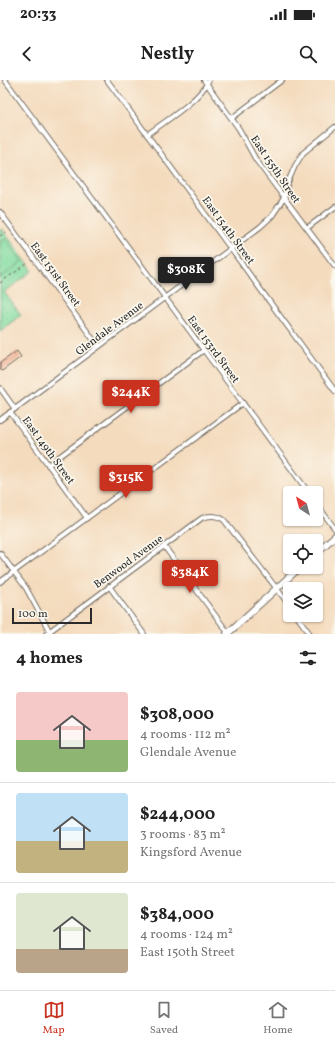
<!DOCTYPE html>
<meta charset="utf-8">
<style>
:root{--surface:#fff;--page:#f2f2f2;--text:#222;--muted:#767676;--line:#e0e0e0;--accent:#c8321e}
body{margin:0;font-family:Vollkorn,serif;background:var(--page);color:var(--text);height:100vh;display:flex;flex-direction:column;font-size:15px;white-space:nowrap}
*{box-sizing:border-box;margin:0}
p{font-size:13px;color:var(--muted)}
.icon{flex:none;width:22px;height:22px;fill:none;stroke:currentColor;stroke-width:2;stroke-linecap:round;stroke-linejoin:round}
.map{position:relative;height:554px;overflow:hidden}
.drawer{display:flex;flex-direction:column;background:var(--surface);flex:1}
.drawer>*{flex:none}
.needle{width:26px;rotate:324deg}
.controls{position:absolute;left:283px;top:406px;display:grid;gap:8px}
.controls a{display:grid;place-items:center;width:40px;height:40px;border-radius:4px;background:var(--surface);box-shadow:0 1px 3px #0004;font-size:20px}
.scale{position:absolute;left:12px;bottom:10px;width:80px;box-sizing:border-box;padding-left:4px;border:2px solid #2b2b2b;border-top:0;font-size:11px;line-height:14px;white-space:nowrap;color:#2b2b2b;-webkit-text-stroke:3px #fbf7ec;paint-order:stroke}
.price{position:absolute;translate:-50% -34px;padding:0 9px;border-radius:4px;background:var(--accent);color:#fff;font-size:13px;line-height:26px;filter:drop-shadow(0 1px 2px #0008)}
.price::after{content:'';position:absolute;left:50%;top:24px;width:12px;height:9px;margin-left:-6px;background:inherit;clip-path:polygon(0 0,100% 0,50% 100%)}
.price.current{background:#222;color:#fff}
ul{padding:0;list-style:none}
li{display:flex;align-items:center;gap:12px;height:100px;padding:0 16px}
li+li{border-top:1px solid var(--line)}
li span{display:grid;place-items:center;flex:none;width:112px;height:80px;border-radius:4px;color:#555}
li>.icon{margin-inline-start:auto}
span .icon{width:48px;height:48px;fill:#fffc;stroke-width:1}
li b{font-size:17px}
h2{display:flex;justify-content:space-between;align-items:center;height:48px;padding:0 16px;font-size:17px}
.status{display:flex;justify-content:space-between;align-items:center;height:28px;padding:0 20px;background:var(--surface);direction:ltr}
.status svg{height:11px;fill:currentColor}
header{display:flex;justify-content:space-between;align-items:center;height:52px;padding:0 16px;background:var(--surface);font-size:18px;font-weight:700}
.tabs{display:flex;justify-content:space-around;align-items:center;height:56px;border-top:1px solid var(--line);background:var(--surface);font-size:11px;color:var(--muted)}
.tabs a{display:grid;justify-items:center;gap:2px}
.tabs .current{color:var(--accent)}
.map>svg:first-child{display:block}
.grass{fill:url(#grass-dots);stroke:#578466}
.pitch{fill:#83dca1;stroke:#578466}
.building{fill:url(#building-hatch)}
.lines{fill:none;stroke-linecap:round;stroke-linejoin:round}
.minor-casing{stroke:#71695e;stroke-width:6}
.secondary-casing{stroke:#71695e;stroke-width:8}
.path{stroke:#71695e;stroke-width:1;stroke-dasharray:3 3;stroke-linecap:butt}
.minor{stroke:#fff;stroke-width:4}
.secondary{stroke:#fff;stroke-width:6}
.labels{text-anchor:middle;stroke-width:3.5;stroke-linejoin:round;paint-order:stroke}
.street-label{font-size:11px;fill:#2b2b2b;stroke:#fbf7ec}
</style>
<div class="status"><b>20:33</b><svg viewBox="0 0 49 12"><path d="M0 12V9h3v3zM5 12V6h3v6zM10 12V3h3v9zM15 12V0h3v12zM26 1h20v11H26zM47 4h2v5h-2z"/></svg></div>
<header><svg class="icon" aria-label="back" viewBox="0 0 24 24"><path d="M15 5l-7 7 7 7"/></svg>Nestly<svg class="icon" aria-label="search" viewBox="0 0 24 24"><circle cx="10" cy="10" r="6"/><path d="M15 15l6 6"/></svg></header>
<div class="map">
<svg width="335" height="554" viewBox="0 0 335 554">
<defs>
<pattern id="grass-dots" width="8" height="8" patternUnits="userSpaceOnUse"><rect width="8" height="8" fill="#83dca1"/><path d="M2 2h.1M6 6h.1" fill="none" stroke="#71bd8b" stroke-width="1.8" stroke-linecap="round"/></pattern>
<pattern id="building-hatch" width="6" height="6" patternUnits="userSpaceOnUse"><rect width="6" height="6" fill="#f4ae91"/><path d="M-1 1l2-2M0 6l6-6M5 7l2-2" fill="none" stroke="#d1967d"/></pattern>
</defs>
<rect width="100%" height="100%" fill="#fbf7ec"/>
<filter id="ink" filterUnits="userSpaceOnUse"><feTurbulence type="fractalNoise" baseFrequency=".025" numOctaves="2"/><feDisplacementMap in="SourceGraphic" scale="8" xChannelSelector="R" yChannelSelector="G"/><feConvolveMatrix kernelMatrix="1 2 1 2 8 2 1 2 1" color-interpolation-filters="sRGB"/></filter>
<filter id="wash" filterUnits="userSpaceOnUse"><feTurbulence type="fractalNoise" baseFrequency=".012" numOctaves="4" result="noise"/><feDisplacementMap in="SourceGraphic" scale="16" xChannelSelector="R" yChannelSelector="G"/><feGaussianBlur stdDeviation="0.9" result="paint"/><feColorMatrix in="noise" values="0 0 0 0 0 0 0 0 0 0 0 0 0 0 0 0 0 1.4 0 .05"/><feComposite in="paint" operator="in"/></filter>
<g filter="url(#wash)">
<rect width="100%" height="100%" fill="#f4dbbe"/>
<polygon class="grass" points="2,149 33,191 4,212 21,235 0,251 0,150"/>
<polygon class="pitch" points="5,159 22,181 0,198 0,163"/>
<g id="blocks">
<polygon class="building" points="17,271 21,277 2,291 0,289 0,283"/>
</g>
</g>
<g filter="url(#ink)">
<use href="#blocks" fill-opacity="0" stroke="#71695e" stroke-width="1"/>
<g class="lines">
<defs>
<g id="minor">
<polyline points="5,0 309,413"/>
<polyline points="107,0 335,311"/>
<polyline points="204,0 239,49 256,80 335,186"/>
<polyline points="232,38 282,0"/>
<path d="M 147,55 C 165,41 199,21 209,0"/>
<polyline points="0,132 98,266"/>
<polyline points="307,148 335,127"/>
<polyline points="0,308 15,329"/>
<polyline points="10,332 87,438"/>
<polyline points="0,340 260,147 272,136 284,118 288,102 295,86 303,73 335,47"/>
<polyline points="48,385 204,270"/>
<polyline points="316,423 335,449"/>
<polyline points="164,466 229,554"/>
<polyline points="0,473 26,508 51,554"/>
<polyline points="0,502 243,323"/>
<polyline points="109,506 144,554"/>
<polyline points="296,535 310,554"/>
<path d="M 46,554 L 202,438 C 210,435 217,435 224,440 L 290,526"/>
</g>
<g id="secondary">
<polyline points="316,473 335,456"/>
<polyline points="227,554 300,487"/>
</g>
</defs>
<use href="#minor" class="minor-casing"/>
<use href="#secondary" class="secondary-casing"/>
<g class="path">
<polyline points="0,156 6,152"/>
<polyline points="0,203 28,183"/>
</g>
<use href="#minor" class="minor"/>
<use href="#secondary" class="secondary"/>
</g>
</g>
<g class="labels">
<g class="street-label">
<text transform="translate(276 89) rotate(56)" y="4">East 155th Street</text>
<text transform="translate(229 150) rotate(54)" y="4">East 154th Street</text>
<text transform="translate(56 194) rotate(54)" y="4">East 151st Street</text>
<text transform="translate(109 248) rotate(-37)" y="4">Glendale Avenue</text>
<text transform="translate(214 269) rotate(54)" y="4">East 153rd Street</text>
<text transform="translate(49 370) rotate(54)" y="4">East 149th Street</text>
<text transform="translate(128 481) rotate(-36)" y="4">Benwood Avenue</text>
</g>
</g>
</svg>
<div class="controls">
<a><svg class="needle" viewBox="-14 -14 28 28"><path d="M0-13l5 13h-10z" fill="#e53935"/><path d="M0 13l5-13h-10z" fill="#767676"/></svg></a>
<a><svg class="icon" aria-label="locate" viewBox="0 0 24 24"><circle cx="12" cy="12" r="6"/><path d="M12 2v4M12 18v4M2 12h4M18 12h4"/></svg></a>
<a><svg class="icon" aria-label="layers" viewBox="0 0 24 24"><path d="M12 4l9 5-9 5-9-5zM3 14l9 5 9-5"/></svg></a>
</div>
<div class="scale">100 m</div>
<b class="price current" style="left:186px;top:211px">$308K</b>
<b class="price" style="left:131px;top:334px">$244K</b>
<b class="price" style="left:126px;top:419px">$315K</b>
<b class="price" style="left:190px;top:514px">$384K</b>
</div>
<section class="drawer">
<h2>4 homes<svg class="icon" aria-label="filters" viewBox="0 0 24 24"><path d="M4 7h16M4 17h16"/><circle cx="9" cy="7" r="2"/><circle cx="15" cy="17" r="2"/></svg></h2>
<ul>
<li><span style="background:linear-gradient(#f6c9c9 60%,#8fb573 0)"><svg class="icon" aria-label="home" viewBox="0 0 24 24"><path d="M3 11l9-7 9 7M6 9v11h12V9"/></svg></span><div><b>$308,000</b><p>4 rooms · 112 m²</p><p>Glendale Avenue</p></div></li>
<li><span style="background:linear-gradient(#bfe0f5 60%,#c2b280 0)"><svg class="icon" aria-label="home" viewBox="0 0 24 24"><path d="M3 11l9-7 9 7M6 9v11h12V9"/></svg></span><div><b>$244,000</b><p>3 rooms · 83 m²</p><p>Kingsford Avenue</p></div></li>
<li><span style="background:linear-gradient(#dfe7d0 70%,#b9a48a 0)"><svg class="icon" aria-label="home" viewBox="0 0 24 24"><path d="M3 11l9-7 9 7M6 9v11h12V9"/></svg></span><div><b>$384,000</b><p>4 rooms · 124 m²</p><p>East 150th Street</p></div></li>
</ul>
</section>
<nav class="tabs">
<a class="current"><svg class="icon" aria-label="map" viewBox="0 0 24 24"><path d="M3 6l6-2 6 2 6-2v14l-6 2-6-2-6 2zM9 4v14M15 6v14"/></svg>Map</a>
<a><svg class="icon" aria-label="saved" viewBox="0 0 24 24"><path d="M7 4h10v16l-5-4-5 4z"/></svg>Saved</a>
<a><svg class="icon" aria-label="home" viewBox="0 0 24 24"><path d="M3 11l9-7 9 7M6 9v11h12V9"/></svg>Home</a>
</nav>
